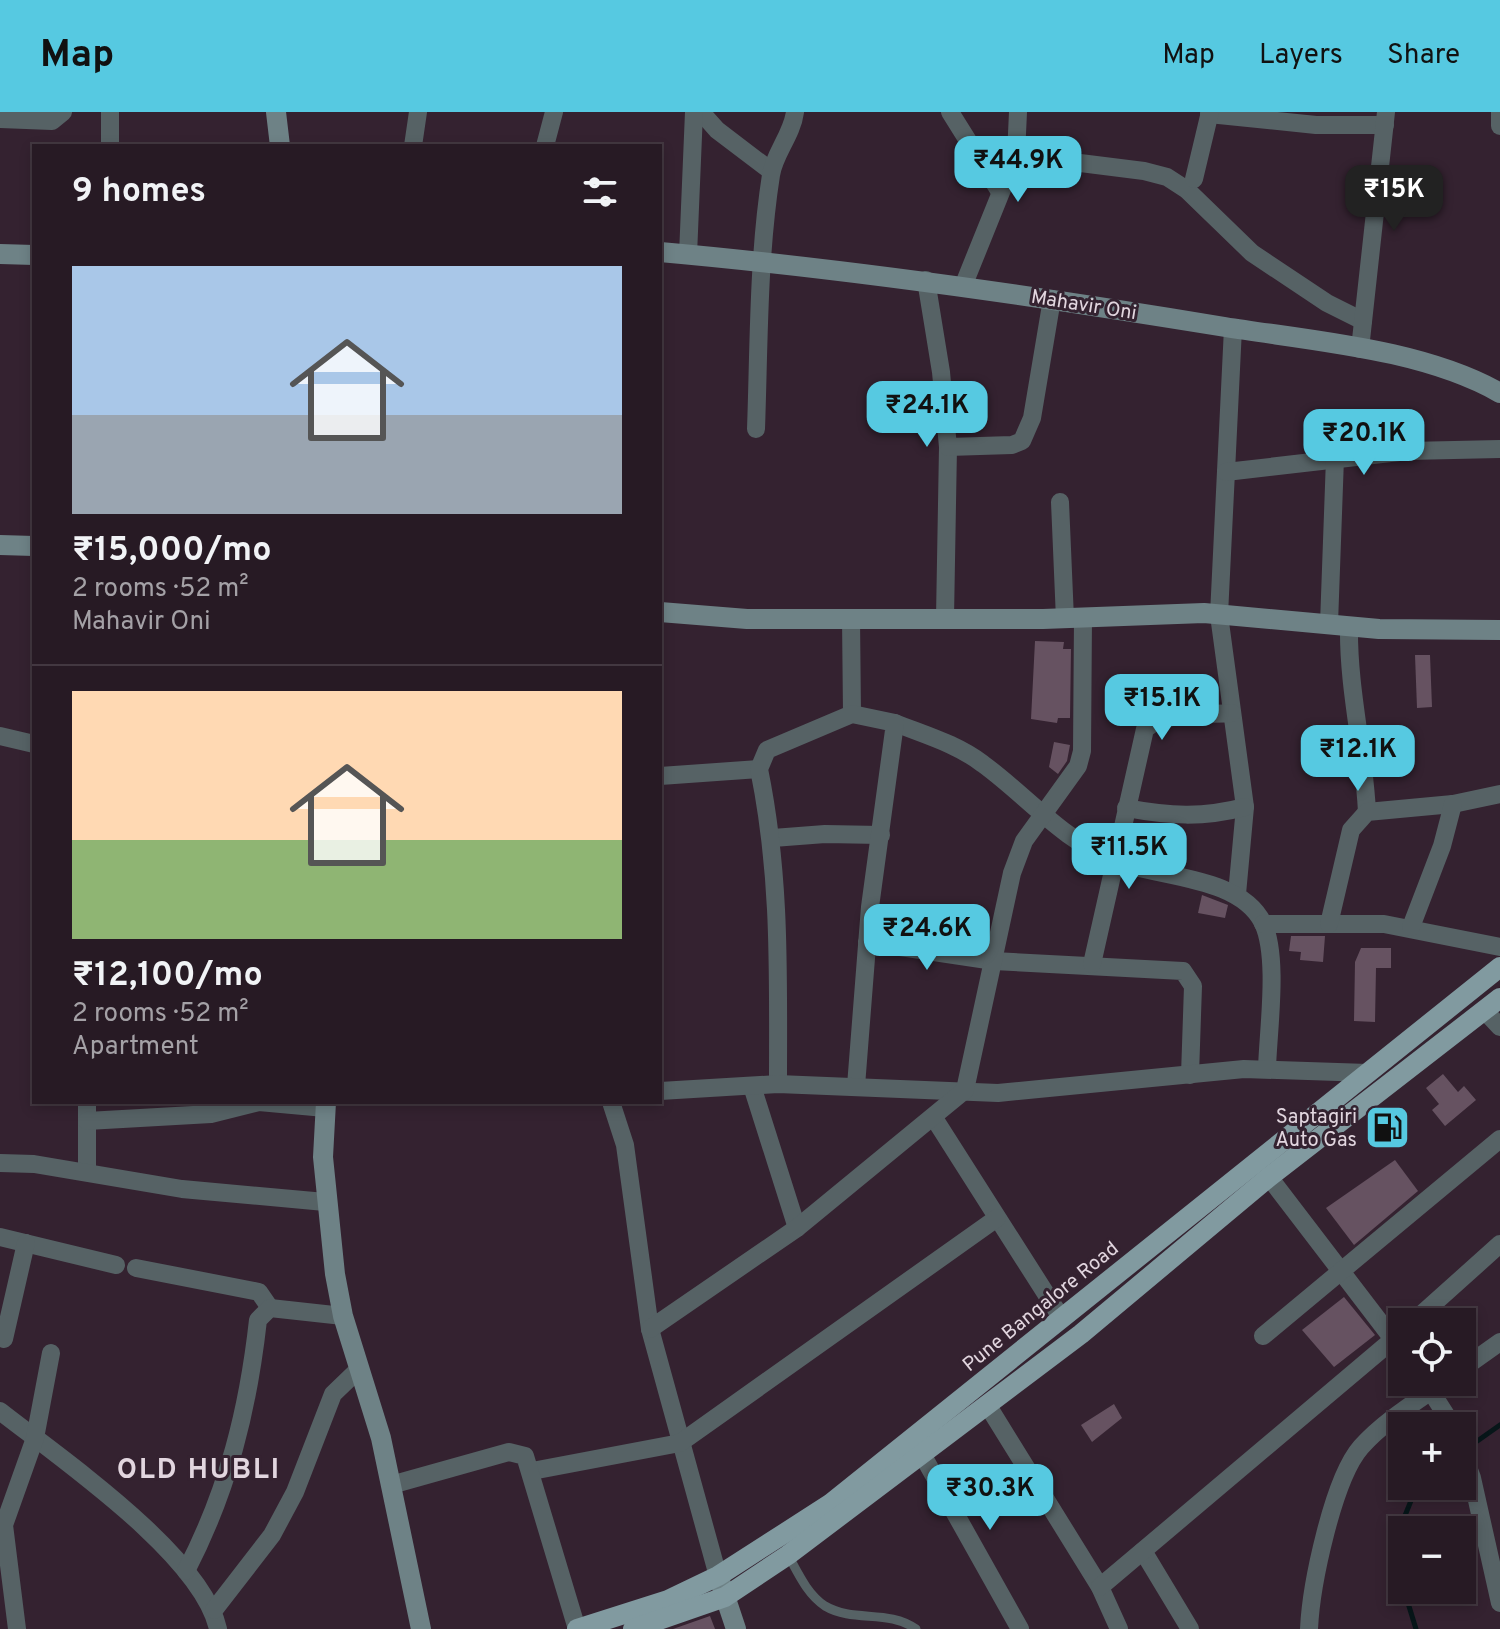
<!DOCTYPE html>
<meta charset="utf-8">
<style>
:root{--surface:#271a24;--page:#332731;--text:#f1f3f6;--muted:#a4a1a6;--line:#433841;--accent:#56c9e1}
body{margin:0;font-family:Overpass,sans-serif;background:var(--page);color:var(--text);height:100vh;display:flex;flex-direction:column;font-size:30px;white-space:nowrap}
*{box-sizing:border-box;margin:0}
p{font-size:26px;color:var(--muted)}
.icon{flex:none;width:44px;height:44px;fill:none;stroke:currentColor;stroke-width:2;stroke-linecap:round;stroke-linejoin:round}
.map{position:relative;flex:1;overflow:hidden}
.sheet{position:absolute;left:32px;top:32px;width:630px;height:960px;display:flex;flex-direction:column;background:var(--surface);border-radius:0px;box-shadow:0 4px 12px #0003,0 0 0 2px var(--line)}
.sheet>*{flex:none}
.controls{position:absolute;left:1388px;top:1196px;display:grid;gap:16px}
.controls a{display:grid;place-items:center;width:88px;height:88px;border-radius:0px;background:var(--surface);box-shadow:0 4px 12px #0003,0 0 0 2px var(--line);font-size:40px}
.price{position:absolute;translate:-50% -68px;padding:0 18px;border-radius:16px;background:var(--accent);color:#111;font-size:26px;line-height:52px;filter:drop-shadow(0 2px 4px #0008)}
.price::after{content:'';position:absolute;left:50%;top:48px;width:24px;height:18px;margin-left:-12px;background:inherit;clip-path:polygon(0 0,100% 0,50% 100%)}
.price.active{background:#222;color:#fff}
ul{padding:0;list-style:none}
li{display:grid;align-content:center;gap:16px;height:424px;padding:0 40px}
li+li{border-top:2px solid var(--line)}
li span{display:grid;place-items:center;height:248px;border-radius:0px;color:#555}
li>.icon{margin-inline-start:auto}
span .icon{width:144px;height:144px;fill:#fffc;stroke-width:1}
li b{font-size:34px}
h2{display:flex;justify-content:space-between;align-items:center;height:96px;padding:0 40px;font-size:34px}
header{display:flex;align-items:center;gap:48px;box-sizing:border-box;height:112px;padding:0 40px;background:var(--accent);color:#111}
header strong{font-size:38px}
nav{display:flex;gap:44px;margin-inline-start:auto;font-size:28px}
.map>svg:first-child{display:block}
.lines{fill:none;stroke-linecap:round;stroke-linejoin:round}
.stream{stroke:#071619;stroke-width:5}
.building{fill:#665261}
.lane{stroke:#566265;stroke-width:9}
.street{stroke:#566265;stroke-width:18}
.secondary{stroke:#6e8286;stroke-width:20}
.primary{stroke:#819aa0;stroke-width:20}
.labels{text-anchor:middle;stroke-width:6;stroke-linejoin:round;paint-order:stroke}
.street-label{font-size:20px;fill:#e2d6df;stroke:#342230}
.poi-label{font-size:20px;fill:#e2d6df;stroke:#342230;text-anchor:end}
.district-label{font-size:28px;font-weight:bold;letter-spacing:2px;fill:#e2d6df;stroke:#342230}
</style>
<header>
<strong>Map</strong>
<nav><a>Map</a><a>Layers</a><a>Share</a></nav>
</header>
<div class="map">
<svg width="1500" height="1517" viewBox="0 0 1500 1517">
<rect width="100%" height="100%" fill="#342230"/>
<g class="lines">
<g class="stream">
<polyline points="1466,1337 1500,1313"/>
<polyline points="1402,1472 1391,1438 1417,1374"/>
<polyline points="1404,1478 1416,1517"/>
</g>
</g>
<g class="building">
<polygon points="1035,529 1064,530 1063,537 1071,537 1070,606 1058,606 1057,611 1031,607"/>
<polygon points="1415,543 1430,543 1432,595 1417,596"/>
<polygon points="1054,630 1070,633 1067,649 1058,662 1049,655"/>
<polygon points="1202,783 1228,793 1225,806 1198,801"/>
<polygon points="1291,824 1325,824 1323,850 1300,848 1301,840 1289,839"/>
<polygon points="1361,836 1391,836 1391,856 1376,856 1375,910 1354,909 1355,850"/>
<polygon points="1443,962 1458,980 1464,974 1476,988 1445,1014 1432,998 1439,992 1426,976"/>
<polygon points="1395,1048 1418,1079 1354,1133 1326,1096"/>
<polygon points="1344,1185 1375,1223 1334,1255 1302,1218"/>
<polygon points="1114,1292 1122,1306 1092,1330 1081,1313"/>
<polygon points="710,1504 715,1517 673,1517"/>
</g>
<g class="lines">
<path class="lane" d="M 788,1443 C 798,1461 807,1482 825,1494 C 854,1511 888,1497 916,1517"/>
<g class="street">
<polyline points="110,0 110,34"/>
<polyline points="701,0 717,18 771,59"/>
<polyline points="950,0 1000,80"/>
<polyline points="1500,0 1500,14"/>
<polyline points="1209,2 1316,13 1385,13"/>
<polyline points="0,7 52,9 63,0"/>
<polyline points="413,34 418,0"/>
<polyline points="545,34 554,0"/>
<polyline points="1016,43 1144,59 1167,65 1187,78 1252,141 1327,191 1363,209"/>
<polyline points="1194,67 1210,0"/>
<polyline points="688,143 694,0"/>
<polyline points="926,168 941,260 948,335 945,506"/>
<polyline points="964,172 1016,43 1018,0"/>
<polyline points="1233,216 1219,503 1245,695 1237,782"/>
<polyline points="1360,237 1386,0"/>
<path d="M 756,317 C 759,233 758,146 771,63 C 774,42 792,23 795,0"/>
<polyline points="948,335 1012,333 1022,329 1032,306 1052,187"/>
<polyline points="1226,360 1408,339 1500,337"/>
<polyline points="1060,390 1065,507"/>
<polyline points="851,506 852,602"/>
<polyline points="1329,512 1335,346"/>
<path d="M 1349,514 C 1348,577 1364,637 1367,700"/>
<path d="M 895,611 C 925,623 957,632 983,652 C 1027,684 1063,729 1116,749 C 1160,766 1240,764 1263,811 C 1279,846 1268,918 1267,957"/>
<polyline points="0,624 34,632"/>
<polyline points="660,664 759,657"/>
<path d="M 1126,696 C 1169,704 1203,706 1245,695"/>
<polyline points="773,726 825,722 881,723"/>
<polyline points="1263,812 1384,812 1500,835"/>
<polyline points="1329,812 1351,718 1367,700 1453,692 1500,682"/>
<polyline points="1411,815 1442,734 1453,692"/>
<polyline points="867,830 994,849 1183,859 1193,874 1190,963"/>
<path d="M 1092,852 L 1145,617 C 1165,599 1206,603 1232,601"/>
<polyline points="1485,899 1500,915"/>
<path d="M 778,972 C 778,863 781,765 759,657 L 767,638 L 852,602 L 895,611 L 870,795 L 856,974"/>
<polyline points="752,974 797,1116"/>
<polyline points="660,979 778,972 998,981 1244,957 1368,961"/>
<polyline points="87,990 87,1060"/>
<polyline points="611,990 625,1033 650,1217 718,1464"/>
<polyline points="934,1006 1062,1207"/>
<polyline points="87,1009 211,1002 259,990 325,996"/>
<polyline points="0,1051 34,1052 182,1077 325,1090"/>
<polyline points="1269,1065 1402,1239"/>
<polyline points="0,1125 116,1153"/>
<polyline points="136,1156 259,1180 270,1196"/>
<polyline points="1413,1210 1500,1132"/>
<polyline points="650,1217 797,1116 965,978 1012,761 1024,729 1078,654 1082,639 1083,506"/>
<polyline points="1263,1224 1500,1027"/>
<polyline points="4,1227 26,1131"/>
<polyline points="1462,1257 1500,1230"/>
<polyline points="1425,1270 1453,1314"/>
<polyline points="988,1294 1100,1475 1119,1517"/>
<path d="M 0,1299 C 60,1346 202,1443 218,1517"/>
<polyline points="1462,1339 1472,1366 1500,1491"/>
<polyline points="923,1344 1020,1517"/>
<polyline points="532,1359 680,1331 997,1106"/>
<polyline points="391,1373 509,1340 525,1344 577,1517"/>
<polyline points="1143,1439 1190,1517"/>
<path d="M 186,1459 C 228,1378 248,1298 258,1208 L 270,1196 L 343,1204"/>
<polyline points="1100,1475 1402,1220"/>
<polyline points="214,1498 272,1423 295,1380 333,1282 359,1257"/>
<polyline points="17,1517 4,1413 35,1326 51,1241"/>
<path d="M 1309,1517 C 1311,1473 1333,1367 1361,1335 C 1383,1310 1417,1289 1444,1270"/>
</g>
<g class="secondary">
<polyline points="276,0 280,34"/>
<path d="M 660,140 C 850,157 1037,184 1225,215 C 1312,229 1423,237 1500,281"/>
<polyline points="0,142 34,143"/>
<polyline points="0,433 34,434"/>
<polyline points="660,500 747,507 1043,507 1204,501 1379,517 1500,518"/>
<polyline points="326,990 323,1045 335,1162 343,1204 381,1326 421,1517"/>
<polyline points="721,1472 736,1517"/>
</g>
<g class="primary">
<polyline points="577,1517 668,1488 718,1464 830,1392 1500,855"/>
<polyline points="633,1517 725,1485 788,1443 1081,1222 1269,1065 1500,886"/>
</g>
</g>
<defs>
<symbol id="fuel-square" viewBox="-11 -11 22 22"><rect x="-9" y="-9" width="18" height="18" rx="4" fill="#56c9e1" stroke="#342230"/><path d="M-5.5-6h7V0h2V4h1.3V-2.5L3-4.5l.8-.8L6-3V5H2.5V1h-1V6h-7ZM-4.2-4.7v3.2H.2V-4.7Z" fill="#111"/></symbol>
</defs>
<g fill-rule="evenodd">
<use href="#fuel-square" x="1362" y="990" width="51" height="51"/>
</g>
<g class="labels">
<g class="street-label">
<text transform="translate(1084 192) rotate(9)" y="7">Mahavir Oni</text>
<text transform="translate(1040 1194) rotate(-39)" y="7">Pune Bangalore Road</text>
</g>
<g class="poi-label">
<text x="1357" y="1011">Saptagiri<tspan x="1357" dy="23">Auto Gas</tspan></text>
</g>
<g class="district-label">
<text x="199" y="1366">OLD HUBLI</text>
</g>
</g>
</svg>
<div class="controls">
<a><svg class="icon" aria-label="locate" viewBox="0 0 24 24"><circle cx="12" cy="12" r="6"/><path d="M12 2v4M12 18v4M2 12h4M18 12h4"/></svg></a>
<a>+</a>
<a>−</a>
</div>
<b class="price" style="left:1018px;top:92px">₹44.9K</b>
<b class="price active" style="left:1394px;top:121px">₹15K</b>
<b class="price" style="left:927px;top:337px">₹24.1K</b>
<b class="price" style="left:1364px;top:365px">₹20.1K</b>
<b class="price" style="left:1162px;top:630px">₹15.1K</b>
<b class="price" style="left:1358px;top:681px">₹12.1K</b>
<b class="price" style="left:1129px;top:779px">₹11.5K</b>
<b class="price" style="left:927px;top:860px">₹24.6K</b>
<b class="price" style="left:990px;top:1420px">₹30.3K</b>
<section class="sheet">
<h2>9 homes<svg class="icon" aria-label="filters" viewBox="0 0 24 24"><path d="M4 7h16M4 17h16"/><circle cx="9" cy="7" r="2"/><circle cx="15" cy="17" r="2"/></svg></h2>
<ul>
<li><span style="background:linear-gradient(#a9c7e8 60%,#9aa5b1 0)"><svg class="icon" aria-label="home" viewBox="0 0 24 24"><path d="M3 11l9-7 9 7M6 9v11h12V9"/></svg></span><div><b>₹15,000/mo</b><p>2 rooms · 52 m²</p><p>Mahavir Oni</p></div></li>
<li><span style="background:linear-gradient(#ffd9b3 60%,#8fb573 0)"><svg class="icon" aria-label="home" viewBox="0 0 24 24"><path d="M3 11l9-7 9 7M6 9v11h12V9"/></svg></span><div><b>₹12,100/mo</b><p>2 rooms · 52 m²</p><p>Apartment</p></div></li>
</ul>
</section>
</div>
